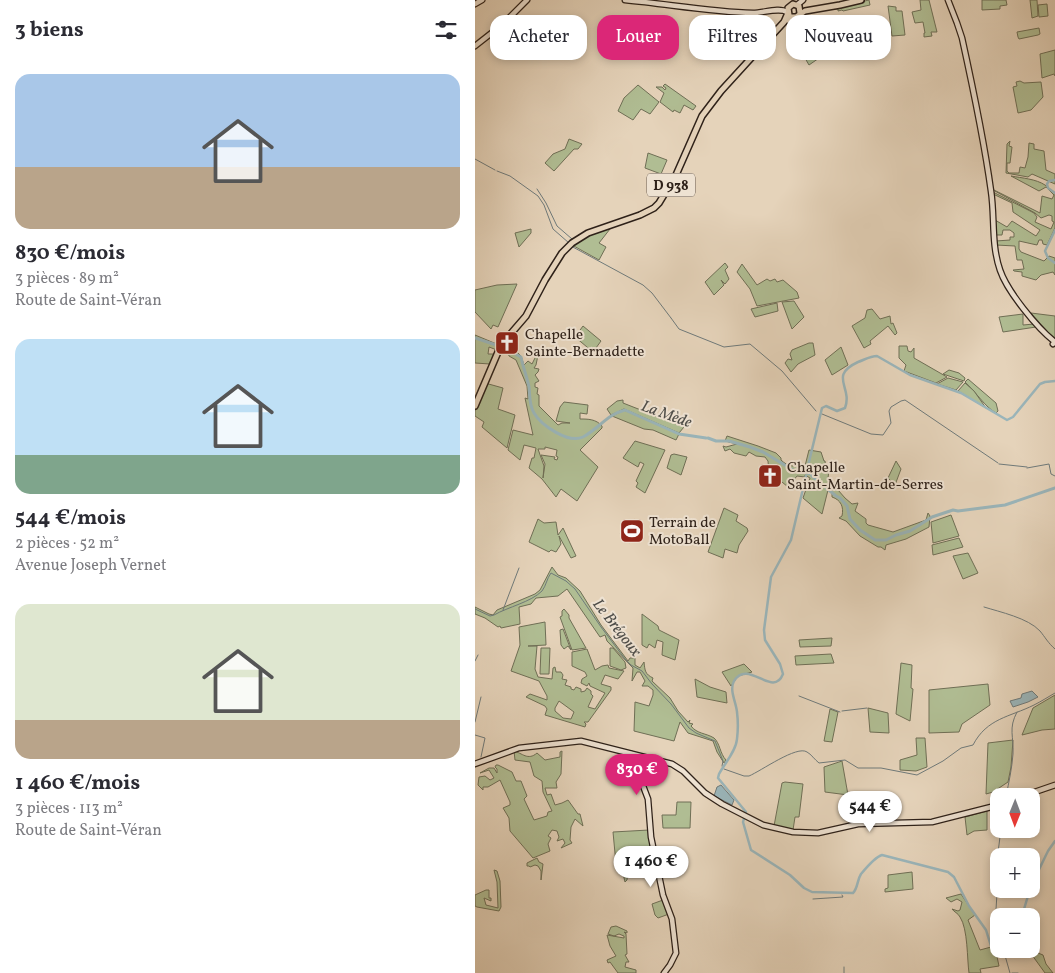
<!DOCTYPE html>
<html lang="fr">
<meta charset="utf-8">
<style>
:root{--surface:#fff;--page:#f2f2f3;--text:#2b2b33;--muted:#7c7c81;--accent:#db2777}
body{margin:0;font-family:Vollkorn,serif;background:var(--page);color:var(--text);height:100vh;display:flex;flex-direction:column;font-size:19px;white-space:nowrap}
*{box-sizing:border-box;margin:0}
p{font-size:16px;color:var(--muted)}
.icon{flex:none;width:28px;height:28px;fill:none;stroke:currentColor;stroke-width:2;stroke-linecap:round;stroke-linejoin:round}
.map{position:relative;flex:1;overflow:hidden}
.sheet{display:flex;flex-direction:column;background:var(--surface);width:475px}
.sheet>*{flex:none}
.hud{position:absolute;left:15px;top:15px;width:475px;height:45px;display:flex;gap:10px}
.needle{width:32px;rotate:181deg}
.buttons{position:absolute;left:515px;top:788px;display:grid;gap:10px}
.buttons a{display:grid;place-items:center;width:50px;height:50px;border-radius:10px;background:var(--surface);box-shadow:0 2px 8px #0003;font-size:25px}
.price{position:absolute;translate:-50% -42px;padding:0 11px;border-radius:18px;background:#fff;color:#222;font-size:16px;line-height:32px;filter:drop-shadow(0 1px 2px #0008)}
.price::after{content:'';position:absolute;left:50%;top:30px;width:15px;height:11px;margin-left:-8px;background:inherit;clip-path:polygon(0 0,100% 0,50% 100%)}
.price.selected{background:var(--accent);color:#fff}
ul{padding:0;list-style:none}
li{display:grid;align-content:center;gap:10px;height:265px;padding:0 15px}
li span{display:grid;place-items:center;height:155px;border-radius:15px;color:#555}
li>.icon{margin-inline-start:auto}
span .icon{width:90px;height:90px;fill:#fffc;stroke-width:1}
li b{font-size:21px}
h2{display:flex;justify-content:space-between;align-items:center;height:60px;padding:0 15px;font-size:21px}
.tag{padding:0 18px;border-radius:15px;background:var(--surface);box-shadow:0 2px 8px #0003;font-size:18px;line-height:45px}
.tag.selected{background:var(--accent);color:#fff}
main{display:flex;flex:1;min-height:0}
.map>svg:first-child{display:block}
.green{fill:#b0bd93;stroke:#6f6f56;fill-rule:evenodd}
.water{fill:#9ab5ba;stroke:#6f7a7a}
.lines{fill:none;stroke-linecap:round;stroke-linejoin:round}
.stream{stroke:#6f7a7a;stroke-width:1}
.canal{stroke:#9ab5ba;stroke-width:2.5}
.river{stroke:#9ab5ba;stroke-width:3}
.secondary-casing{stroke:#2e2119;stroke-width:7}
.primary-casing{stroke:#2e2119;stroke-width:8}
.secondary{stroke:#eee2d2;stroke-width:4.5}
.primary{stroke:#e5d3ba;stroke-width:5}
.labels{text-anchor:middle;stroke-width:4;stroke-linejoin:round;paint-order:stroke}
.shield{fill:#eee2d2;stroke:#685b50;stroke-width:1}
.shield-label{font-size:14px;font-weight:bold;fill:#2e2119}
.poi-label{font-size:15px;fill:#2e2119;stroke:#eee2d2;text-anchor:start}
.water-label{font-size:16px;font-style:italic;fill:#4e4d49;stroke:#eee2d2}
</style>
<main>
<section class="sheet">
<h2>3 biens<svg class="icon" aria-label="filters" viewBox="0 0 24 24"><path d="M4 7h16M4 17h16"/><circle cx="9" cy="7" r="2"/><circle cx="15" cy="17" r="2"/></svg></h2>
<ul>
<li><span style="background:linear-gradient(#a9c7e8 60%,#b9a48a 0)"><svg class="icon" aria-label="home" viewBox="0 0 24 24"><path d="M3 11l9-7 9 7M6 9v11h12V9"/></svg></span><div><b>830 €/mois</b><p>3 pièces · 89 m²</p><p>Route de Saint-Véran</p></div></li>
<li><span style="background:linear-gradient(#bfe0f5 75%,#7fa58c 0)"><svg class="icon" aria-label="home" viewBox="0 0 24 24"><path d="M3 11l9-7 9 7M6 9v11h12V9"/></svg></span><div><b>544 €/mois</b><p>2 pièces · 52 m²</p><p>Avenue Joseph Vernet</p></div></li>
<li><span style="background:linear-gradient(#dfe7d0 75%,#b9a48a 0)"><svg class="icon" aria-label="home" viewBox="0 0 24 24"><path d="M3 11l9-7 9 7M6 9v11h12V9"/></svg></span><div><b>1 460 €/mois</b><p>3 pièces · 113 m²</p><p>Route de Saint-Véran</p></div></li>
</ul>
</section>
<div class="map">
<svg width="580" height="973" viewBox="0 0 580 973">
<rect width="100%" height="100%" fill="#e5d3ba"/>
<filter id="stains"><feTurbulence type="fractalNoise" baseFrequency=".004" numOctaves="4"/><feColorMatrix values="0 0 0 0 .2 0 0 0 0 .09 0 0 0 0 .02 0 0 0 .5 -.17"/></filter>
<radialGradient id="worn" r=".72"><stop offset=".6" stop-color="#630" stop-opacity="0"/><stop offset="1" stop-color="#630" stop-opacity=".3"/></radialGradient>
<g class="green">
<polygon points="394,0 395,5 368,11 367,10 363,11 363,9 355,9"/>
<polygon points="445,0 454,0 462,32 456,32 457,36 449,37 449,33 450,33 448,22 440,23 437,12 446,10"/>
<polygon points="507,0 531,0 532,5 525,6 525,9 507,10"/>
<polygon points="555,0 562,0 563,16 557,18"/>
<polygon points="572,4 573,16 564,17 563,5"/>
<polygon points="413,6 421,7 421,11 427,11 430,35 417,36"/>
<polygon points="335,25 347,56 334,65 326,51 333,48 331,45 332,44 331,40 325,43 318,36"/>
<polygon points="564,28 565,34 563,35 544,39 543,37 542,32"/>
<polygon points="395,30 398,44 409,39 411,44 405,44 397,48 393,40 370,49 368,44 392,38 390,32"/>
<polygon points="580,50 580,76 579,74 567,78 565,54"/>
<polygon points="545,81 549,83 566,82 568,97 556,110 543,113 538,87 542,86 541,82"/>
<polygon points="190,84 221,106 218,110 209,105 205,113 199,110 198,112 185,102 189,93 181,87 187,87 190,90 191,88 188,86"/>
<polygon points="163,85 184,102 175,114 166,109 158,120 143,111 149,98"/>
<polygon points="94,139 107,144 103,149 99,149 79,171 70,163 78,154 90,149"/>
<polygon points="535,141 534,146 537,147 535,163 532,163 532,171 534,173 544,173 545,167 550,168 553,157 554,143 559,144 559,149 569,151 571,170 580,174 580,184 557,174 553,177 531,173 532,144"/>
<polygon points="173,153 192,160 186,174 170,168"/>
<path d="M 536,176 C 547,178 561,179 570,185 C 574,187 576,191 580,193 L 580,228 L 572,245 L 568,244 L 567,240 L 564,240 L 562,245 L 544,241 L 544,249 L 546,252 L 569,261 L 574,256 L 580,258 L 580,275 L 578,272 L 566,275 L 561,280 L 547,276 L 547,272 L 539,271 L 538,270 L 549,269 L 547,260 L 542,260 L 540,246 L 521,245 L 521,241 L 535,240 L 535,237 L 539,237 L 539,233 L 535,230 L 528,230 L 527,235 L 520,235 L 520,220 L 532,227 L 537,221 L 561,236 L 565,230 L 538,212 L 537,203 L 518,194 L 518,192 L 559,213 L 562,217 L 560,222 L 576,229 L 579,222 L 577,221 L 577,216 L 574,215 L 566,218 L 560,213 L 518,190 L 517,189 L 565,213 L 567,196 L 577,199 L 579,195 L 571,187 L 564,191 Z"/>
<polygon points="134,227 135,229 124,243 131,247 124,260 97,245 104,240 109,239 111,236"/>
<polygon points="56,229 56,233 44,247 40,233"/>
<polygon points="250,263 253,267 250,270 254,279 250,284 246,280 249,285 239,295 230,282"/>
<polygon points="267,264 282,285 292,279 295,281 300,279 302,282 308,280 322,292 324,298 282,306 275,289 262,272"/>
<polygon points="42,284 23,327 18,325 16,329 0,312 0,290 22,285"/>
<polygon points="319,301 329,317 317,329 307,302"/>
<polygon points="302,303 303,311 280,317 276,309"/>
<polygon points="397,309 405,319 415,316 416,324 418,323 422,333 420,335 413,326 395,341 396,344 389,348 377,326 390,318 392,310"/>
<polygon points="556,313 580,316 580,340"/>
<polygon points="548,314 548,325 559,324 561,327 528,332 524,317"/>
<polygon points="108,326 126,341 118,352 100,337"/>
<polygon points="0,335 24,345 22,350 14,347 13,354 21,354 15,364 0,363"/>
<polygon points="334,343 338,343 340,355 323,364 316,372 310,363 313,359 317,360 315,354 317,350"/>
<path d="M 31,344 L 42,348 L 41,351 L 46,356 L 49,365 L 53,361 L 57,364 L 64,350 L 61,365 L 59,368 L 64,369 L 63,372 L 60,375 L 64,381 L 60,383 L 60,387 L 63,388 L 62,394 L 64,395 L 64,406 L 83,425 L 87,423 L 95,423 L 81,421 L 85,407 L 89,402 L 113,405 L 112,414 L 105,413 L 105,419 C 113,419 121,419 127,426 L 127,428 L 105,450 L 123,467 L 102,501 L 86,489 L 81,497 L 67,479 L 54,468 L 57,458 L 59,458 L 61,448 L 49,445 L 45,460 L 33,450 L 38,430 L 58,435 L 50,398 L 53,399 L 52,386 L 41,360 L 34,356 L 33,352 L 27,350 L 26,351 L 25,350 L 28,345 ZM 70,447 L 82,450 L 81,456 L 83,457 L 82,460 L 79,459 L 80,457 L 66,455 L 70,464 L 68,478 L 69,466 L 63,449 L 70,449 Z"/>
<polygon points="424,346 432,346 433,351 436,352 439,348 439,358 472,377 461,383 429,371 431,365 424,358"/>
<polygon points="366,347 373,365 357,375 350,360"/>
<polygon points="474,370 484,373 490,378 489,381 468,374"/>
<polygon points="473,378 488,382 481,390 462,384"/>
<path d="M 493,379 L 521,403 L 523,411 L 521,413 C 510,407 501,392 490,382 Z"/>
<polygon points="10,383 28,388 23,409 40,415 32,448 7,427 9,422 0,416 0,408"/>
<polygon points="490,383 499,391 511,408 483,391"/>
<polygon points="148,400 148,403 209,427 204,433 149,409 136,415 132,409 142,401"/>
<polygon points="149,410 204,434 201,440 178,430 169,429 137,416"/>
<path d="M 252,436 L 283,446 L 301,453 L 306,458 L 306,460 C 314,468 321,466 330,466 L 334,450 L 346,452 L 349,461 L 350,461 L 351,469 L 354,470 L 353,478 L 356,482 L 370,498 L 377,504 L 383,503 L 380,511 L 391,519 L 391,523 L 393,525 L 418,532 L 451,520 L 453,513 L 455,516 L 454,527 L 431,539 L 411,545 L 410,550 L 406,547 L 403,547 L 385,536 L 371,521 L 364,518 L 367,516 C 369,507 366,500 357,497 L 357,492 L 353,490 L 347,514 L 328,498 L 335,478 L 330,475 L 330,477 L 322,476 L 313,487 L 307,482 L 297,478 L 297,474 L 294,473 L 293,461 L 290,457 L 281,456 L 274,452 L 271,456 L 259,453 L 255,449 L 250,451 L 248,446 L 251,447 L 262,444 L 250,441 Z"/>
<polygon points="160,441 190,450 170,493 161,487 163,483 161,481 169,464 165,462 163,467 148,458"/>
<polygon points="199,454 212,457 206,475 192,468 196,455"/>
<polygon points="421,461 426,469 420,485 413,478"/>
<polygon points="249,508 263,515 261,521 272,528 273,531 264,545 262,553 250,549 248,558 233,552"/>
<polygon points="476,515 484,536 458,543 456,522"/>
<polygon points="63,519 69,523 81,522 83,535 88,528 101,556 96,558 84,536 86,544 81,552 76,550 74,552 54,542"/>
<polygon points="160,519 168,530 154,543 145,533"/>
<polygon points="484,538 488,547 458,555 457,545"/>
<polygon points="493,553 503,573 488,579 478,556"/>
<path d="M 77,567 L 83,575 L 91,578 L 105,591 L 126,625 L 153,661 L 155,658 L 160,658 L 160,665 L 165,668 L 169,662 C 170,671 170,674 178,678 L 177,681 L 195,698 L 203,711 L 213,722 L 215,720 L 214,723 L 218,724 L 216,726 C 222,734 231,733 239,738 C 245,743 245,754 251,760 L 249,763 L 242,752 L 238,741 L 213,733 L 205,722 L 199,741 L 159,731 L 160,702 L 174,706 L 178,695 L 178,690 L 173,686 L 167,686 L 170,681 L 165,672 L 162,672 L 157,681 L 158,668 L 132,641 L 130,635 L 125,637 L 92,589 L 83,596 L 61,598 L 56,604 L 44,607 L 45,624 L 26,628 L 25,626 L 23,627 L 10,618 L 0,614 L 0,607 L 14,614 L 18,615 L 22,610 L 60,594 L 65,590 Z"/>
<polygon points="89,609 94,615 94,618 111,648 97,650 85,617 87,616 87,611"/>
<polygon points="167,614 183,626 184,630 204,640 200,660 187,655 188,642 182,640 180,648 174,644 172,648 167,645"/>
<path d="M 70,622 L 71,645 L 53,646 L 62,646 L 60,669 L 63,677 L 77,679 L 78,668 L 80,667 L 81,672 L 86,672 L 88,675 L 87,679 L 92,680 L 90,685 L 96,687 L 96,689 L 99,690 L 101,687 L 106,689 L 106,692 L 110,691 L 112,688 L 116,691 L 116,694 L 118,696 L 113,707 L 120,709 L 130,693 L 115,686 L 114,683 L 112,686 L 106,683 L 107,679 L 112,676 L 110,672 L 97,666 L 97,652 L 112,649 L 120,670 L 127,666 L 133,665 L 134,668 L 149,671 L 143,679 L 130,675 L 126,684 L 136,687 L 136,690 L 113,722 L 109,722 L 111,724 L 110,727 L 70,715 L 72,709 L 70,706 L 51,697 L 55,694 L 72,700 L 72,696 L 64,681 L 36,671 L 45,645 L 44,627 ZM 84,701 L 99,712 L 96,719 L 88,718 L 80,711 L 80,708 Z"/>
<polygon points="88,629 96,650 93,646 89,649 86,645 85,630"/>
<polygon points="357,638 356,646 325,647 324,640"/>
<polygon points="66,648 75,648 74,674 65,674"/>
<polygon points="135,648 138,648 150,662 151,668 146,670 135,666"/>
<polygon points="356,654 359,663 321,665 320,656"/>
<polygon points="426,663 437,665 436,688 438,689 435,721 421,714"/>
<polygon points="269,664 277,672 263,676 256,686 247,672"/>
<polygon points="220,679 235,687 251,692 252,703 222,697"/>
<polygon points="513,684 515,705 487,724 484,732 454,733 454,690"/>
<polygon points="580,695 580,729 567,730 547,735 558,708"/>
<polygon points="393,708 413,713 414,733 395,732"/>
<polygon points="355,709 363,712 357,742 349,741"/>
<polygon points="441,738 450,738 452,767 441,771 425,770 425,760 442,755"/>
<polygon points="538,740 536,767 533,782 518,792 511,794 513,743"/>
<path d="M 39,751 C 47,753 53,761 62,753 L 70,760 L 85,757 L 85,752 L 87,751 L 86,774 L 81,782 L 82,788 L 70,788 L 72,795 L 76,794 L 80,805 L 87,803 L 93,800 L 103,814 L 105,814 L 108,826 L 100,819 L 96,827 L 95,840 L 97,843 L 86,848 L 90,843 L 88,839 L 82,841 L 84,837 L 82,831 L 77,830 L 73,836 L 76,838 L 73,844 L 75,851 L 58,858 L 35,831 L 34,818 L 28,808 L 35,805 L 35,802 L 25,780 L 13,787 L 8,787 L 8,790 L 3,785 L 4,777 L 10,776 L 15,780 L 19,778 L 14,770 L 5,773 L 14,768 L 19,768 L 22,773 L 22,769 L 20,767 L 21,765 L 23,765 L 37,772 L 41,781 L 46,781 L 52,796 L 49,799 L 59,820 L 72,816 L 73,812 L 77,811 L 68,792 L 67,781 L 59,776 L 55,762 L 40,760 Z"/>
<polygon points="367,761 373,795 350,792 349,767"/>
<polygon points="310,782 328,784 324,817 320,817 318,830 299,826 307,783"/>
<polygon points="202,802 216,802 215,828 188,828 187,815 201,815"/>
<polygon points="512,811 512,830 499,831 492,835 490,817"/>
<polygon points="174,830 180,860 173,862 167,854 161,855 162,859 166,862 167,867 165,866 165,870 157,867 153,869 152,880 150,882 146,865 141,864 138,832"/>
<polygon points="62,858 64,862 68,864 66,880 66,871 63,866 60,865 55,867 54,866 52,866 52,863"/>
<polygon points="19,870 22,871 25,881 26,907 24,911 2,907 0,906 0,895 11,890 14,890 14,898 16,898 16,901 9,898 11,905 23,908 22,882"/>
<polygon points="437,872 438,889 410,892 410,889 413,888 413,875"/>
<path d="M 486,894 L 500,915 L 493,920 L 505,950 L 516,947 L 516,943 L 518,941 L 520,944 L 524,943 L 524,949 L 542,949 L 521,952 L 524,966 L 505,969 L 506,973 L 494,973 C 492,959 493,929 485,917 C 483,913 479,912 477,909 L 483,911 L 485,910 L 487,902 L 482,899 L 476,902 L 471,898 Z"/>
<polygon points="188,900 194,914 183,918 180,915 177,904"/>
<polygon points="556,923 560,924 564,943 561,944 563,953 568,955 571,964 578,973 570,973 557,955"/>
<polygon points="141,926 152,931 152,933 149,932 151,934 152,954 150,955 154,962 151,962 150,967 161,970 161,973 143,973 135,962 133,963 132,960 141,956 135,946 132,935 149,938 149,936 144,934 139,936 133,934 136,927"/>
</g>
<g class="water">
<polygon points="557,691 563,697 553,702 538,707 535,701 546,698 547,694"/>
<polygon points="246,785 259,800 257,805 239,796 242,787"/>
</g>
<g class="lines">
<g class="stream">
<polyline points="0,159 20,170"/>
<polyline points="22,171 35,176 63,196 69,205 78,229 94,243"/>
<polyline points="62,189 71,203 82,226 97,239"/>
<polyline points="96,246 168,285 177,293 196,318"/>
<polyline points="196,318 204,329 249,347 275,344 307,371 341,411"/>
<polyline points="347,414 396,434 408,435 416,423 414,411 416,407 426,401 430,400 523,463"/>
<polyline points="524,464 552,467"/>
<polyline points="552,468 574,464 576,474 580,476"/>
<path d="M 509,607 C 525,612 553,618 565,631 C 570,637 573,643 580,649"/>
<path d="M 0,609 L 15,616 L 19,615 C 33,607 56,602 67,591 C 71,586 72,578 76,573 L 91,581 L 100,589 L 126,627 L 150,659 L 156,665 L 167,671 L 177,684 L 196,704 L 214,728 L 221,733 L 240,741 L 248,761 L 247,766"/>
<polyline points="28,610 44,568"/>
<polyline points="0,661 3,655"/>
<polyline points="324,696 365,712"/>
<polyline points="367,711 392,708"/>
<polyline points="0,722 6,697"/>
<polyline points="0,735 10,738 6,757"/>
<path d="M 249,769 L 269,776 L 274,776 C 286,771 322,745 332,752 C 336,754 340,760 344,763 L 370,760 L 383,768 L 406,768 L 442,775 L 468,761 L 486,748 L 498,745 C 512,718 535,717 559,705 C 567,701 573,697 580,693"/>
<path d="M 531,796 C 534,782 537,768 538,754 C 539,736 533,729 542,712"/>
<polyline points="338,899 368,897 367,895"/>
<polyline points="524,935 520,926 522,893 520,876 526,829"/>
<polyline points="529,952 535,973"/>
<polyline points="369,967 369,973"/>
<polyline points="537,973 543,973"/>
</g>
<g class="canal">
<polyline points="580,180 574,181 572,184 573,188 580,193"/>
<polyline points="580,230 570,251 573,258 580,263"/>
<path d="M 332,470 L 347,408 L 351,406 L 362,411 L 370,408 C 378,387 353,376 383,362 C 389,360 395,356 402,356 L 435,375 L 486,393 L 532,420 L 538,417 L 565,384 L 570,382 L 580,381"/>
<path d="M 331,476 L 316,540 L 296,577 L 289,630 L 290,640 L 305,664 L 308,674 C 298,699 273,658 259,681 C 254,690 261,702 262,712 C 263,720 263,731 262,739 C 261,751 250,763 244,774 L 243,778 L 271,812 L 268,822 L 276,850 L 315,875 L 329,888 L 337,892 L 378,893 C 383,888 382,880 386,874 C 391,868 400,857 407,855 L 473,872 L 479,877 L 494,906 L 511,930 L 516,946 L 521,949 L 528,949"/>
<polyline points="556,886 573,851 580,841"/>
<polyline points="547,916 555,889"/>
</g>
<g class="river">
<path d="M 0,338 L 27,347 L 46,357 C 48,367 52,377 54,387 C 55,396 54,405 59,413 C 66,425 93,444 108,437 C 123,429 133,414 150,410 L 204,434 L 231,438"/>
<polyline points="233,438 241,441 254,441 275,447 288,452 318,470 336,474"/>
<polyline points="337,476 361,496 365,498 372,506 375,519 385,530 400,540 411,540 421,535 435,531 457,517 478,510 483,511 530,505 580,488"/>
</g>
<defs>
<g id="secondary">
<path d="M 150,0 C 193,4 236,12 278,13 C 288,13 304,7 312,12"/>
<path d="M 473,0 L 482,23 L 487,38 C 498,88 509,140 516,191 C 520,217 516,244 525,270 C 532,291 562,328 580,342 L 578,344"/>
<polyline points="0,4 7,0"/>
<polyline points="322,5 328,0"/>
<polyline points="0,46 28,24 52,0"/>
<polyline points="156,754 173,799 176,837 188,895 197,919 201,953 195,965 189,973"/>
<polyline points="0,764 44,748 106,741 197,764 208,771 230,793 247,804 288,825 318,832 343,833 383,824 457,822 524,805"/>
<polyline points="548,796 580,785"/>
</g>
<g id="primary">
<polyline points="314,15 313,8 318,4 324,6 325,13"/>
<polyline points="312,20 316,17 321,17 330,11 365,5 386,0"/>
<polyline points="0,406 26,345 51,316 70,280 87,253 97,243 113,233 165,215 179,208 184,203 201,175 227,116 246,91 309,22 313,13"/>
</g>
</defs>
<use href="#secondary" class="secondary-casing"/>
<use href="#primary" class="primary-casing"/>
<use href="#secondary" class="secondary"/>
<use href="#primary" class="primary"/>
</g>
<defs>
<symbol id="church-square" viewBox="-11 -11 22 22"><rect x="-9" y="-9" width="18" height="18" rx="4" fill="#8f2418" stroke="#eee2d2"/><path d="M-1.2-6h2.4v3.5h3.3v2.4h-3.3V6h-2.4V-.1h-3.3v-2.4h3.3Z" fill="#fff"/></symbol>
<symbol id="stadium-square" viewBox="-11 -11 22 22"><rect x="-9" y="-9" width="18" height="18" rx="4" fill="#8f2418" stroke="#eee2d2"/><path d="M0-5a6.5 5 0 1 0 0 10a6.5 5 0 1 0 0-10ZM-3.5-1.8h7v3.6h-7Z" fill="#fff"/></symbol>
</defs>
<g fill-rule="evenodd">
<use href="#church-square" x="18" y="329" width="28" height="28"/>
<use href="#church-square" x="281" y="462" width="28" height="28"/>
<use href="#stadium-square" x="143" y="517" width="28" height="28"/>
</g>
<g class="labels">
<rect class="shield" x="172" y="173.5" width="48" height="23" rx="4"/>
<g class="shield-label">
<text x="196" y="190">D 938</text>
</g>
<g class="poi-label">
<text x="50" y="339">Chapelle<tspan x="50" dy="17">Sainte-Bernadette</tspan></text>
<text x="312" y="472">Chapelle<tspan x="312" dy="17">Saint-Martin-de-Serres</tspan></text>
<text x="174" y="527">Terrain de<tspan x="174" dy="17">MotoBall</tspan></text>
</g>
<g class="water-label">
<text transform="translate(192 413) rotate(20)" y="6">La Mède</text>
<text transform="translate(143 627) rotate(52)" y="6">Le Brégoux</text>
</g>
</g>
<rect width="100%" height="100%" filter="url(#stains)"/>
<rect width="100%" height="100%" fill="url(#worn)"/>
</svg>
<div class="buttons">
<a><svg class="needle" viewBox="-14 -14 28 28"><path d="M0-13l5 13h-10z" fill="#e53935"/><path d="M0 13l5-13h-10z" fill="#7c7c81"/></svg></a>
<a>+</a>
<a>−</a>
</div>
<b class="price selected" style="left:162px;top:796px">830 €</b>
<b class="price" style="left:395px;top:833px">544 €</b>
<b class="price" style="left:176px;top:888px">1 460 €</b>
<div class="hud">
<a class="tag">Acheter</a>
<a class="tag selected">Louer</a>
<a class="tag">Filtres</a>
<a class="tag">Nouveau</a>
</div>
</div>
</main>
